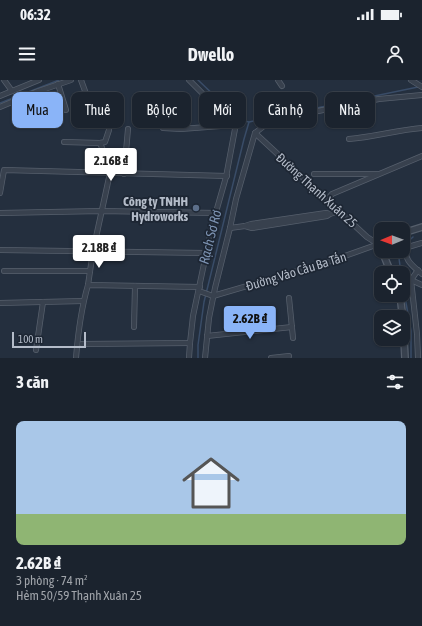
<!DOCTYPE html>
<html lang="vi">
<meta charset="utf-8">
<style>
:root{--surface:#1b232e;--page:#242b36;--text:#f1f3f6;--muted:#a0a4aa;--line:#39404a;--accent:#8ab4f8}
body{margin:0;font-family:"Asap Condensed",sans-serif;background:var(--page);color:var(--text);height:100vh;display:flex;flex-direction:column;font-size:15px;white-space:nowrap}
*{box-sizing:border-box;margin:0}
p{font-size:13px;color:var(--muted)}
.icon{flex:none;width:22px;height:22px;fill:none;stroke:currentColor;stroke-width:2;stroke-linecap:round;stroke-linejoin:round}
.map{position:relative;height:278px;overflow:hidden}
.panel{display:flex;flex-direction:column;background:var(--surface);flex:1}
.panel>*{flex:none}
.hud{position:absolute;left:12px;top:12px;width:398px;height:36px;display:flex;gap:8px}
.needle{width:26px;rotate:269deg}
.fabs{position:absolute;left:374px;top:142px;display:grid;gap:8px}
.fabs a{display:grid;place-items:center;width:36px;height:36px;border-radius:8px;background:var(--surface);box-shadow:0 1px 3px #0004,0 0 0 1px var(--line);font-size:20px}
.scale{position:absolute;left:12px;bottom:10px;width:74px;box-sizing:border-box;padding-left:4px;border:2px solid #b4bcc9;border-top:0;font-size:11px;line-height:14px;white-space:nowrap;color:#b4bcc9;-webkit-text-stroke:3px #1d2633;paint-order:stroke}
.price{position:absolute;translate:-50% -34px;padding:0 9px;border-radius:4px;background:#fff;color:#222;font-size:13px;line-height:26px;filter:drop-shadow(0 1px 2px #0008)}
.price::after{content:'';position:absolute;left:50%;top:24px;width:12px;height:9px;margin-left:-6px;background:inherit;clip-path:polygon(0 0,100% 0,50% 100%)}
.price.active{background:var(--accent);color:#111}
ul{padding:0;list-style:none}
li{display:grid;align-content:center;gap:8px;height:212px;padding:0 16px}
li span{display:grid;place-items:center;height:124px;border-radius:8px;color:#555}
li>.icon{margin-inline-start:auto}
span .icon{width:72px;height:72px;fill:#fffc;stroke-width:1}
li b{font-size:17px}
h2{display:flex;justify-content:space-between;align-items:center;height:48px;padding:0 16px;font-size:17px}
.tag{padding:0 14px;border-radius:8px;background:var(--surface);box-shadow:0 1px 3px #0004,0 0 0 1px var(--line);font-size:14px;line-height:36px}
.tag.active{background:var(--accent);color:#111}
.status{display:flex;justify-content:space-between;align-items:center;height:28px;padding:0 20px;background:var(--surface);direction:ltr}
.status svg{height:11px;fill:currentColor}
header{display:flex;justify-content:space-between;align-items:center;height:52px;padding:0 16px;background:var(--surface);font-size:18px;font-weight:700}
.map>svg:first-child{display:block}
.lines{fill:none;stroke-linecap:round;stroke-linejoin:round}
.stream{stroke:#394c67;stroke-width:1.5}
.minor-casing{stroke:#565f6c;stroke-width:6}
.tertiary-casing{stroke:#565f6c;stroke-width:8}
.minor{stroke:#38414e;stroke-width:4.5}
.tertiary{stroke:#38414e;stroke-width:5.5}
.service-dot{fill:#5c6f8a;stroke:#1d2633;stroke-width:1.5}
.labels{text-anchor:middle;stroke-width:3.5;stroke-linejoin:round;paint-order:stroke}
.street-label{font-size:13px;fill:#b4bcc9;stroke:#1d2633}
.poi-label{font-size:13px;font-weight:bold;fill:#b4bcc9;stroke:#1d2633;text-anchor:end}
.water-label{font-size:14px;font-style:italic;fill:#7c92b1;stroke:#1d2633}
</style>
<div class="status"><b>06:32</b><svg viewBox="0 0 49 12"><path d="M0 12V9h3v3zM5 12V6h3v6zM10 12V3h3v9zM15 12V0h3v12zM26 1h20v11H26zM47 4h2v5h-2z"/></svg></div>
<header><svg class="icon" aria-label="menu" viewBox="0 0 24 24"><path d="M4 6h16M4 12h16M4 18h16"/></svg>Dwello<svg class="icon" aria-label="person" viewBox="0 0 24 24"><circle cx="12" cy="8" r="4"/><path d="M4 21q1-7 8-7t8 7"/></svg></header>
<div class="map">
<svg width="422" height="278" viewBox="0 0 422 278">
<rect width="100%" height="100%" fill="#242f3e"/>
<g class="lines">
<g class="stream">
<polyline points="198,0 240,40 249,42 418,7"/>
<polyline points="0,23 59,0"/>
<polyline points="403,166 413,157"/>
<polyline points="398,171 405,178"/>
<polyline points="398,171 401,193"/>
<polyline points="403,206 411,251 411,278"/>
<polyline points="198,278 198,265 204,222 244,59 249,42"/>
</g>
<defs>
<g id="minor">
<polyline points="4,0 12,11"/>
<polyline points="81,0 89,22"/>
<polyline points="189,0 234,45 235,49 226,97 212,146 193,236 190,263 189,278"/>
<polyline points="278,0 282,6"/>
<polyline points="411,0 422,7"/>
<polyline points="58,4 66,30"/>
<polyline points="0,16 39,0"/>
<polyline points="0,27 36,12 71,0"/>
<polyline points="303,34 379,19 422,15"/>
<polyline points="163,48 181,49 234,45"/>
<polyline points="255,53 367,157 381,166"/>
<path d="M 349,59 C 374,57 397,50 422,48"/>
<polyline points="64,62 100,63 107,80 110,93 93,171 88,205"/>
<polyline points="100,63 105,62 109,50"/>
<polyline points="124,94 128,49"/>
<polyline points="314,94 378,94"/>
<polyline points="0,113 4,90 227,96"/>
<polyline points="327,120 332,114 422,76"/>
<polyline points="0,133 101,131 216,133"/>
<polyline points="330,134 326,133 251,144 245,146 252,148 327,136 330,134 339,131"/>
<polyline points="230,148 245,146"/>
<path d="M 422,163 L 408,167 C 401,178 414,187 422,194"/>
<polyline points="0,170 206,173"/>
<polyline points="418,190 411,200 417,254 418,278"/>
<polyline points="4,191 90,191"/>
<polyline points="411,200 422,205"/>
<polyline points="199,211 213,216 325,183 373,166 378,164"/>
<polyline points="289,218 293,258"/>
<polyline points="0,223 83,221"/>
<polyline points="134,247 135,206"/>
<polyline points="207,256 292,247"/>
<polyline points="82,264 190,263"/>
<polyline points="36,270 43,222"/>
<path d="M 76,278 C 78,253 81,229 88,205 L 200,207"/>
<polyline points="205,278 209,238 215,208 230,148 236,119 255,53 264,46 283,42 289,38"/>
<polyline points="271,278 289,276"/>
</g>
<g id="tertiary">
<polyline points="403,153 422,147"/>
<polyline points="382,171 391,193"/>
<polyline points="400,215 403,240 405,278"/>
</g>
</defs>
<use href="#minor" class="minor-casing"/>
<use href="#tertiary" class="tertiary-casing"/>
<use href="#minor" class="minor"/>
<use href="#tertiary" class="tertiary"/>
</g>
<circle class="service-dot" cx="196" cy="128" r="4"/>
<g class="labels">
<g class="street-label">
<text transform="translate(317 110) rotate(42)" y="5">Đường Thạnh Xuân 25</text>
<text transform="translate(296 191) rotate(-17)" y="5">Đường Vào Cầu Ba Tấn</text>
</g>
<g class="poi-label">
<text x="188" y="126">Công ty TNHH<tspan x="188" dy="15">Hydroworks</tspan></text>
</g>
<g class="water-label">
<text transform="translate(210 157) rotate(-76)" y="5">Rạch Sơ Rơ</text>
</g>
</g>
</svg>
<div class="fabs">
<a><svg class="needle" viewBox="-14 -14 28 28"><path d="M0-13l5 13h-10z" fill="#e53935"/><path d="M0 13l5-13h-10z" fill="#a0a4aa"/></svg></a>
<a><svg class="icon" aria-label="locate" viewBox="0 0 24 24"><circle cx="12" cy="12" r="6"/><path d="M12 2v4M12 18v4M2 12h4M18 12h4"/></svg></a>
<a><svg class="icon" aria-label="layers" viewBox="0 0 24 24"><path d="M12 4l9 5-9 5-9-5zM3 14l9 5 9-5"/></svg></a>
</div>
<div class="scale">100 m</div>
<b class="price" style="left:111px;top:102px">2.16B ₫</b>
<b class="price" style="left:99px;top:189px">2.18B ₫</b>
<b class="price active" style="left:250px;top:260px">2.62B ₫</b>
<div class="hud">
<a class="tag active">Mua</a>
<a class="tag">Thuê</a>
<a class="tag">Bộ lọc</a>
<a class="tag">Mới</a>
<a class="tag">Căn hộ</a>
<a class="tag">Nhà</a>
</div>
</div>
<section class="panel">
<h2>3 căn<svg class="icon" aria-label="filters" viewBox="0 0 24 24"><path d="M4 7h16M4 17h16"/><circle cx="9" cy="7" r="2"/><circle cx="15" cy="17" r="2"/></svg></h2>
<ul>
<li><span style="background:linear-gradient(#a9c7e8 75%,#8fb573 0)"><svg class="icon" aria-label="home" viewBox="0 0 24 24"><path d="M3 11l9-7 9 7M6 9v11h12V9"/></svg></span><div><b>2.62B ₫</b><p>3 phòng · 74 m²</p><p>Hẻm 50/59 Thạnh Xuân 25</p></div></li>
</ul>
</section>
